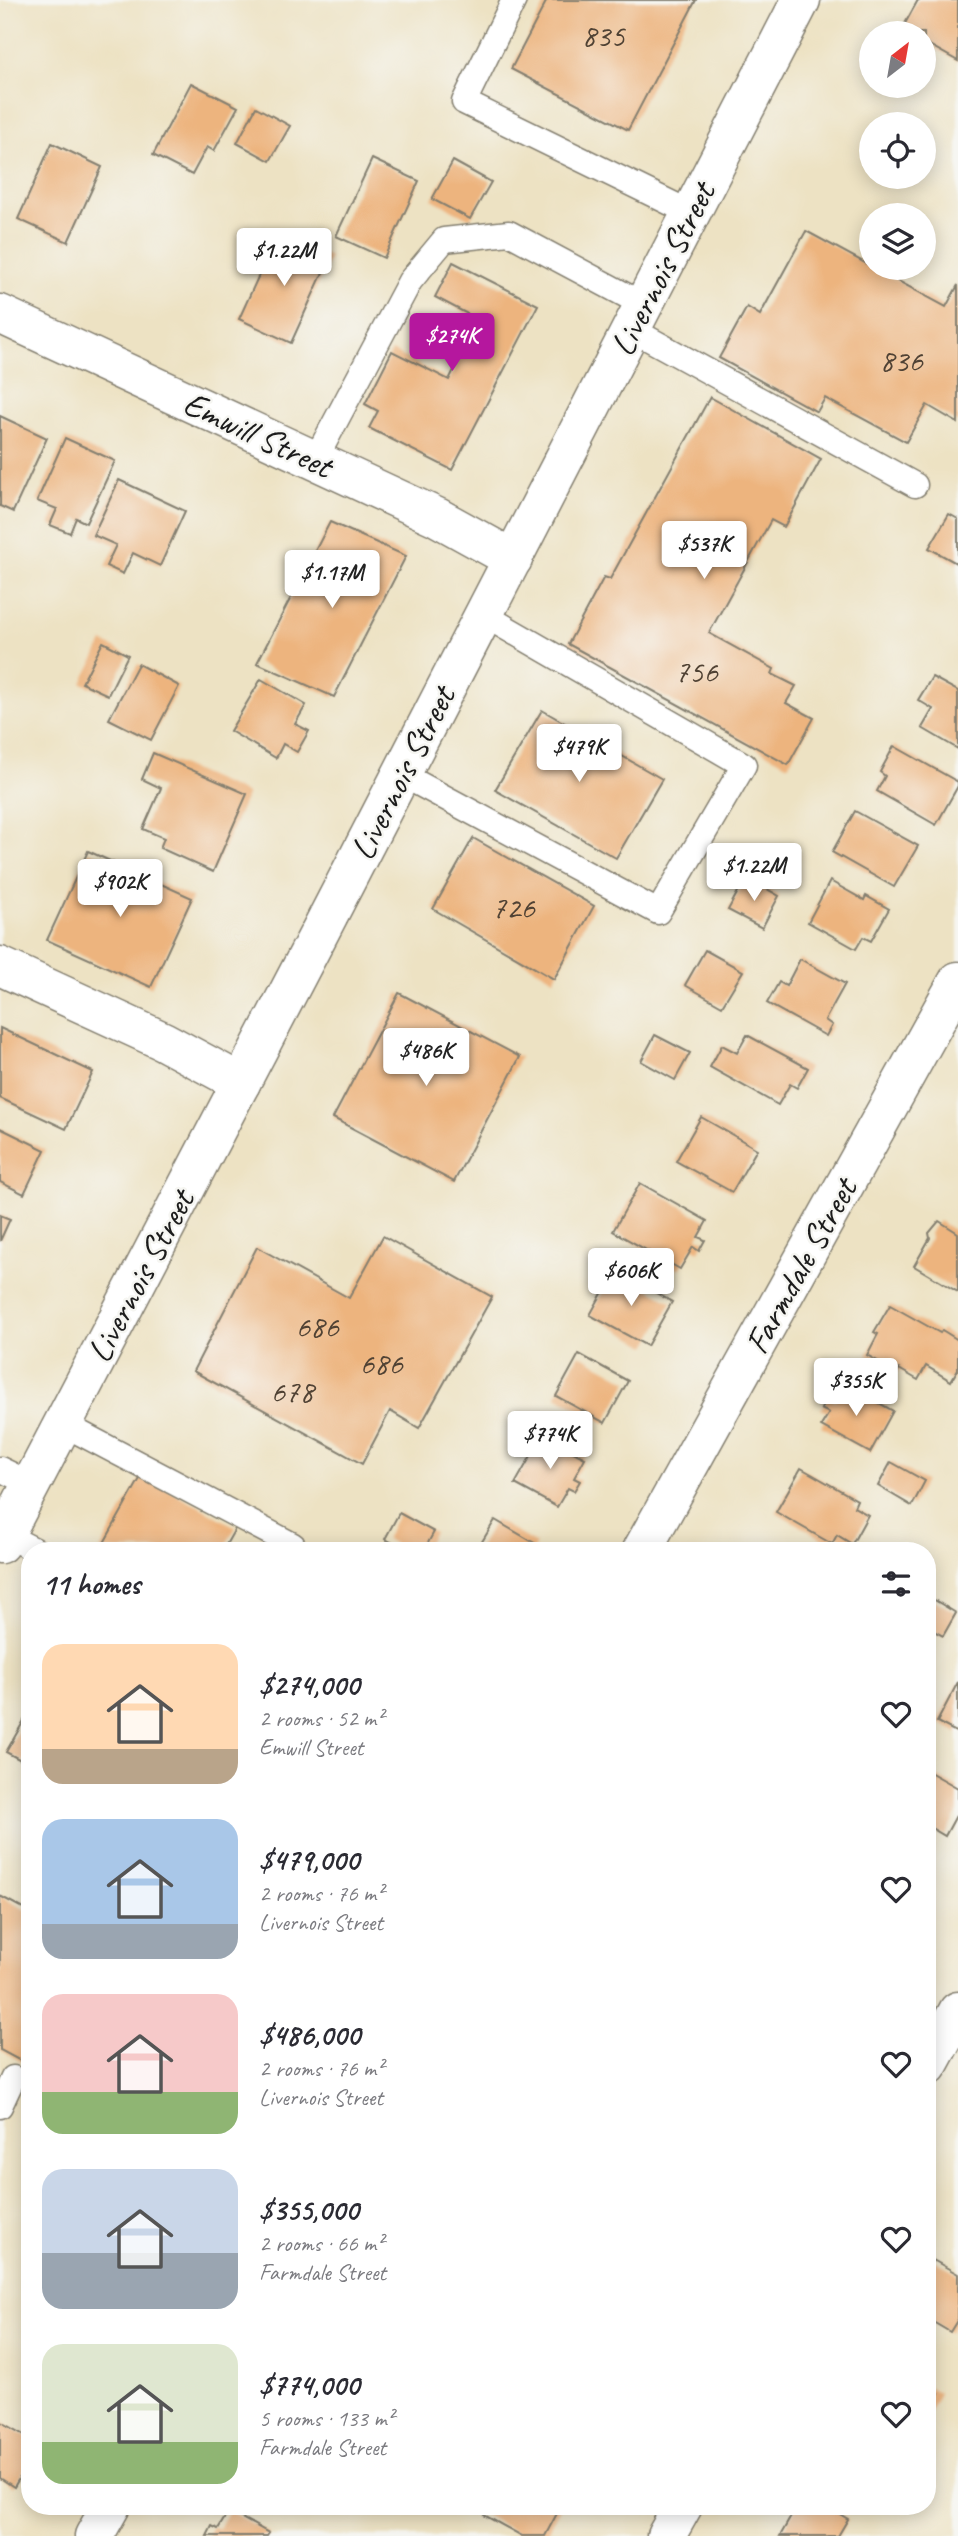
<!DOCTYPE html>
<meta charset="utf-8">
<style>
:root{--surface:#fff;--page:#f7f7f7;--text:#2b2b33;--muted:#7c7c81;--accent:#b5179e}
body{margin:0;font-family:Caveat,sans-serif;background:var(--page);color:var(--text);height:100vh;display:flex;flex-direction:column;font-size:26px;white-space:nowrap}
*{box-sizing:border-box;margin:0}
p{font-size:23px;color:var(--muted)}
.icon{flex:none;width:38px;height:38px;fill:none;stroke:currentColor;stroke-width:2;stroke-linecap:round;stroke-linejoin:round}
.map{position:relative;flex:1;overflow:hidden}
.side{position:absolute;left:21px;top:1542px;width:915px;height:973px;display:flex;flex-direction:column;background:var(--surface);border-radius:28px;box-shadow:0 4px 18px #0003}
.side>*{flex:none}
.needle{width:46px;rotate:31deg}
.fabs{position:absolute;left:859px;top:21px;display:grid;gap:14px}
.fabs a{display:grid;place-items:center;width:77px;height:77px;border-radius:50%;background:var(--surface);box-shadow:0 4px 18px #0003;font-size:35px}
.price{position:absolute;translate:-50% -60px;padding:0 16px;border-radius:7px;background:#fff;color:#222;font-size:23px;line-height:46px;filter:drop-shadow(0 2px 4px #0008)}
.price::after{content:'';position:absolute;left:50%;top:42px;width:21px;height:16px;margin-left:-10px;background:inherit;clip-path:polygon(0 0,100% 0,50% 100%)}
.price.on{background:var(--accent);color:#fff}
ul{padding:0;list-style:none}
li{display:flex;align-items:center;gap:21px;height:175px;padding:0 21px}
li span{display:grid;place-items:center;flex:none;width:196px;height:140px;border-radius:21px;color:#555}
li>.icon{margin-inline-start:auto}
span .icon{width:84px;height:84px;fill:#fffc;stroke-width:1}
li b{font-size:30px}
h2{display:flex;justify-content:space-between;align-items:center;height:84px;padding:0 21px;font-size:30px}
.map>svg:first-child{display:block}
.building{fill:#edb47e}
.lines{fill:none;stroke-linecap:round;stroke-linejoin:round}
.lane-casing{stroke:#847f70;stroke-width:27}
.street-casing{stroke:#847f70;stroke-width:41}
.secondary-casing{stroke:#847f70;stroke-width:41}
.lane{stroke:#fff;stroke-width:24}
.street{stroke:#fff;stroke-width:38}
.secondary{stroke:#fff;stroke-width:38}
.labels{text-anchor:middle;stroke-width:5;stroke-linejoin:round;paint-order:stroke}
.number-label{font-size:32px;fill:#504234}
.street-label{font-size:35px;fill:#1c1c1c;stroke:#f6f6f2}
</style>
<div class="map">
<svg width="958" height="2536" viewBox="0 0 958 2536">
<rect width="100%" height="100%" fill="#f6f6f2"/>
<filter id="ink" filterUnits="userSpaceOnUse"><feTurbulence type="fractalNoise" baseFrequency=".0143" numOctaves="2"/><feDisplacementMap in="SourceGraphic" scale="14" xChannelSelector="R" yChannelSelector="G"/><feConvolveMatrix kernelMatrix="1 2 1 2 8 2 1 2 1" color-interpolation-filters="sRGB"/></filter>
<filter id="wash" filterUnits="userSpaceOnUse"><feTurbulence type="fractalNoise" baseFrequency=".00686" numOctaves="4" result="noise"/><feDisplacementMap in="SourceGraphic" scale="28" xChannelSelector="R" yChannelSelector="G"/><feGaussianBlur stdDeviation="1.57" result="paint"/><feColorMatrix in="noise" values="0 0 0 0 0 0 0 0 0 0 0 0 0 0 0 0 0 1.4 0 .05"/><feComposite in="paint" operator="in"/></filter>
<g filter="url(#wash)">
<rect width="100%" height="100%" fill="#ede2c3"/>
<g id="blocks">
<g class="building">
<polygon points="547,0 696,0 628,130 511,69"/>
<polygon points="918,0 958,0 958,61 924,42 924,33 909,33 902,29"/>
<polygon points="191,83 238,107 214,151 207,147 192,175 153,155"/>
<polygon points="256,107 290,126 270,161 237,143"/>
<polygon points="52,143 102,167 68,242 18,219"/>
<polygon points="372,159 419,181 384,258 336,236"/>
<polygon points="453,161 491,182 470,219 432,199"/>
<polygon points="806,231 946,307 958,285 958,423 927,405 906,442 825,398 817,412 719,358 747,307 760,315"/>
<polygon points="278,233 330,257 291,343 239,319"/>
<polygon points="453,262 538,305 452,470 369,428 378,411 365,404 392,351 449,380 479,320 435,297"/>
<polygon points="710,397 821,459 784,527 771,520 709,633 774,669 772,674 796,686 786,703 814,718 788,765 568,644 604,577 610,579"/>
<polygon points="0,416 47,438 13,512 0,506"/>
<polygon points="65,438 115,461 86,523 76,518 70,533 50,525 57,509 37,501"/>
<polygon points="119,480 185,511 160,566 133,553 123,574 106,566 116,545 93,535"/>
<polygon points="949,514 958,519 958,564 929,548"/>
<polygon points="330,522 406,556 334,697 257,663"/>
<polygon points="103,642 128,655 108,695 82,683"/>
<polygon points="138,664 179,686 151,740 109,719"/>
<polygon points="932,677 958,691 958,749 922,728 933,709 918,700"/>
<polygon points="261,679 306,705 295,724 309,731 297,752 283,744 276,758 230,731"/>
<polygon points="542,710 662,779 616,858 495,790"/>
<polygon points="894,746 958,782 958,786 936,825 877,791 885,776 880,772"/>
<polygon points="153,753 247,794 213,872 160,848 164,838 143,829 161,788 142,779"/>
<polygon points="855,811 918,846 894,887 832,852"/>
<polygon points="473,838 594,906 554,979 433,909"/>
<polygon points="88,851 192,898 151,987 47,940"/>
<polygon points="746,877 779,896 762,928 728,910"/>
<polygon points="830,881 864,900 866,896 889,909 871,941 863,937 856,949 808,922"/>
<polygon points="705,950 743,971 722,1006 685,985"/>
<polygon points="800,959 845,984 825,1020 832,1025 826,1036 767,1003 779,982 786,986"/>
<polygon points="399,993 520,1057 454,1182 333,1118"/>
<polygon points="0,1028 93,1072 66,1129 0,1098"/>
<polygon points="655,1035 690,1053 675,1080 641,1061"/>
<polygon points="747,1035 808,1068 797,1088 790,1084 778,1105 710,1067 722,1045 737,1053"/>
<polygon points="701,1117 757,1149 732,1192 676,1161"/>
<polygon points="0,1128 45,1150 24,1194 0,1182"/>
<polygon points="640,1183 707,1221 698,1237 705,1240 699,1251 693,1247 680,1269 613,1231"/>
<polygon points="0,1215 10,1219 0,1241"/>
<polygon points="939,1221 958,1233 958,1292 914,1266 930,1238 929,1233"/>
<polygon points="383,1236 492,1297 419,1428 390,1411 362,1464 193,1371 257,1247 349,1298"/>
<polygon points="615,1270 672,1302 647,1346 590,1315"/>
<polygon points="890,1305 940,1333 942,1330 958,1340 958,1369 951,1381 926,1366 918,1380 899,1369 897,1372 867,1355 878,1334 874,1332"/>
<polygon points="579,1354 628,1381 605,1423 556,1396"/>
<polygon points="845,1384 893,1411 870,1453 821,1426 829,1413 821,1409 828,1397 835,1401"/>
<polygon points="541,1435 585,1458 574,1478 580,1481 574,1491 568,1488 557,1507 515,1484 532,1454 528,1452 536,1438 539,1440"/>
<polygon points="891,1462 925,1481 912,1506 878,1486"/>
<polygon points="801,1468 857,1500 854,1507 868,1515 852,1544 837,1535 832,1544 776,1512"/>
<polygon points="142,1475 236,1527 223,1550 100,1550"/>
<polygon points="399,1513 434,1532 424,1550 406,1550 385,1539"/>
<polygon points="495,1520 536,1544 533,1550 477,1550"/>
<polygon points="928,1596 956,1613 943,1636 928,1628"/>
<polygon points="958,1682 958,1733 937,1722"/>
<polygon points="30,1710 30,1765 6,1752"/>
<polygon points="928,1771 958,1788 958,1812 945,1836 928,1826"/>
<polygon points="0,1896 30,1912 30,2066 0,2050"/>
<polygon points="933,2260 958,2274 958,2319 950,2332 928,2319 928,2269"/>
<polygon points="928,2386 939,2393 928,2413"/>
<polygon points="0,2421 30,2438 30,2460 14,2487 0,2478"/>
<polygon points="489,2506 561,2506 545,2536 522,2536 484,2515"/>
<polygon points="797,2506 826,2506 848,2519 838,2536 780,2536"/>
<polygon points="229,2511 269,2533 267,2536 207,2536 212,2526 218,2529"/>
</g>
</g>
</g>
<g filter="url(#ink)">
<use href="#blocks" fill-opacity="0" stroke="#847f70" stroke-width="2"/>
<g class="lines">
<defs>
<g id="lane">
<polyline points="514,0 464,102 691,213"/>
<polyline points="631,329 915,485"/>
<polyline points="315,460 410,281 444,240 509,233 644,305"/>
<polyline points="401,774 658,912 744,765 484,615"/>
<polyline points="63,1424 293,1545 295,1550"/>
<polyline points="0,1469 31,1484"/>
<polyline points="5,1535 35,1550"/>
<polyline points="0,2106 13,2078"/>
</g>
<g id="street">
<polyline points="0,314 437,517 513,559"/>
<polyline points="0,966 163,1041 241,1083"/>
<polyline points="642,1550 958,981"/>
<polyline points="928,2066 958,2011"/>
<polyline points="94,2536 111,2506"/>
<polyline points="666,2536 683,2506"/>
</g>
<polyline id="secondary" points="0,1544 324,924 801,0"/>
</defs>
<use href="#lane" class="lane-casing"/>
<use href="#street" class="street-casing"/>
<use href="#secondary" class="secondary-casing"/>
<use href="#lane" class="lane"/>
<use href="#street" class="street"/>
<use href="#secondary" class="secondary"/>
</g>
</g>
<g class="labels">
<g class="number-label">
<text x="603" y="46">835</text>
<text x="901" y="371">836</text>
<text x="696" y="682">756</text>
<text x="513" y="918">726</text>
<text x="317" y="1337">686</text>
<text x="381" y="1374">686</text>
<text x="292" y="1402">678</text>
</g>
<g class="street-label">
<text transform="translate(662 269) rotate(-63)" y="12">Livernois Street</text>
<text transform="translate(258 434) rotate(25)" y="12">Emwill Street</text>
<text transform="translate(402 773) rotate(-63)" y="12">Livernois Street</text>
<text transform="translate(800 1266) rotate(-61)" y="12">Farmdale Street</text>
<text transform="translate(140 1276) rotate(-62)" y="12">Livernois Street</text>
</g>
</g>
</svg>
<div class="fabs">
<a><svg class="needle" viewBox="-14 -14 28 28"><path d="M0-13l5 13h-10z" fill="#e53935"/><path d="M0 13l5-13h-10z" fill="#7c7c81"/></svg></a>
<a><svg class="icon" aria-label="locate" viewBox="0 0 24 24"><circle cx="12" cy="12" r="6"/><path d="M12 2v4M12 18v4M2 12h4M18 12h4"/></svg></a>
<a><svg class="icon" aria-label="layers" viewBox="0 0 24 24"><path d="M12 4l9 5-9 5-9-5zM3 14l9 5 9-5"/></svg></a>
</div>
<b class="price" style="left:284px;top:288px">$1.22M</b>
<b class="price on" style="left:452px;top:373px">$274K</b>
<b class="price" style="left:704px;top:581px">$537K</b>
<b class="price" style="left:332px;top:610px">$1.17M</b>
<b class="price" style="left:579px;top:784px">$479K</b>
<b class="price" style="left:754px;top:903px">$1.22M</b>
<b class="price" style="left:120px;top:919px">$902K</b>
<b class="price" style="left:426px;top:1088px">$486K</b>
<b class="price" style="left:631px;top:1308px">$606K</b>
<b class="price" style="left:856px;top:1418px">$355K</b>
<b class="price" style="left:550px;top:1471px">$774K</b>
<section class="side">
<h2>11 homes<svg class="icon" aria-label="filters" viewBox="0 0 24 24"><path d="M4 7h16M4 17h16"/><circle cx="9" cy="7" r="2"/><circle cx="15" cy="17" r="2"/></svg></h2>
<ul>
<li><span style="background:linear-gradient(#ffd9b3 75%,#b9a48a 0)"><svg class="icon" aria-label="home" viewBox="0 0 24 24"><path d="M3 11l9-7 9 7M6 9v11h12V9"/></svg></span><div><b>$274,000</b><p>2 rooms · 52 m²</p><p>Emwill Street</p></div><svg class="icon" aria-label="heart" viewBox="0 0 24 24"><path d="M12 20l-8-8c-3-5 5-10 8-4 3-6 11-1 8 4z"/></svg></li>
<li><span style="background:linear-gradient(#a9c7e8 75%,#9aa5b1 0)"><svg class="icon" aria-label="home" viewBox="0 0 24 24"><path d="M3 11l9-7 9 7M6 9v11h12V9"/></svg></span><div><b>$479,000</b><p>2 rooms · 76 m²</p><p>Livernois Street</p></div><svg class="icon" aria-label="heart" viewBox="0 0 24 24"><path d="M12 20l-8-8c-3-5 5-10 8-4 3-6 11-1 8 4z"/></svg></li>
<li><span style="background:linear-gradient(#f6c9c9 70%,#8fb573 0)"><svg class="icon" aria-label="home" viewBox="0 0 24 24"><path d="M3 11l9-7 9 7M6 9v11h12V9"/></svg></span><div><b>$486,000</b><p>2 rooms · 76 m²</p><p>Livernois Street</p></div><svg class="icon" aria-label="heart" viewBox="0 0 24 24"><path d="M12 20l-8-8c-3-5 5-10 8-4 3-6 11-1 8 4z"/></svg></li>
<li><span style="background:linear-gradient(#c9d6e8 60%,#9aa5b1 0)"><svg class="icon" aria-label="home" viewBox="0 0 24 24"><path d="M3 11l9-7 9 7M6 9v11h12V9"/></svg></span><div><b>$355,000</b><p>2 rooms · 66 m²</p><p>Farmdale Street</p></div><svg class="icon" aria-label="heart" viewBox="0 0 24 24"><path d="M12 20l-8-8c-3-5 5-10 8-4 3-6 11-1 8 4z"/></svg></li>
<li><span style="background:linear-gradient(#dfe7d0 70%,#8fb573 0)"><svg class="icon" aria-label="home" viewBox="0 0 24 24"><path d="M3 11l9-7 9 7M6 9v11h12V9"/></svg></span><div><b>$774,000</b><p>5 rooms · 133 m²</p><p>Farmdale Street</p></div><svg class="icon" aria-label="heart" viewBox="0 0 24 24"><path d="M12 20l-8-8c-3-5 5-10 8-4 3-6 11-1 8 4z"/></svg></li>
</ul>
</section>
</div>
